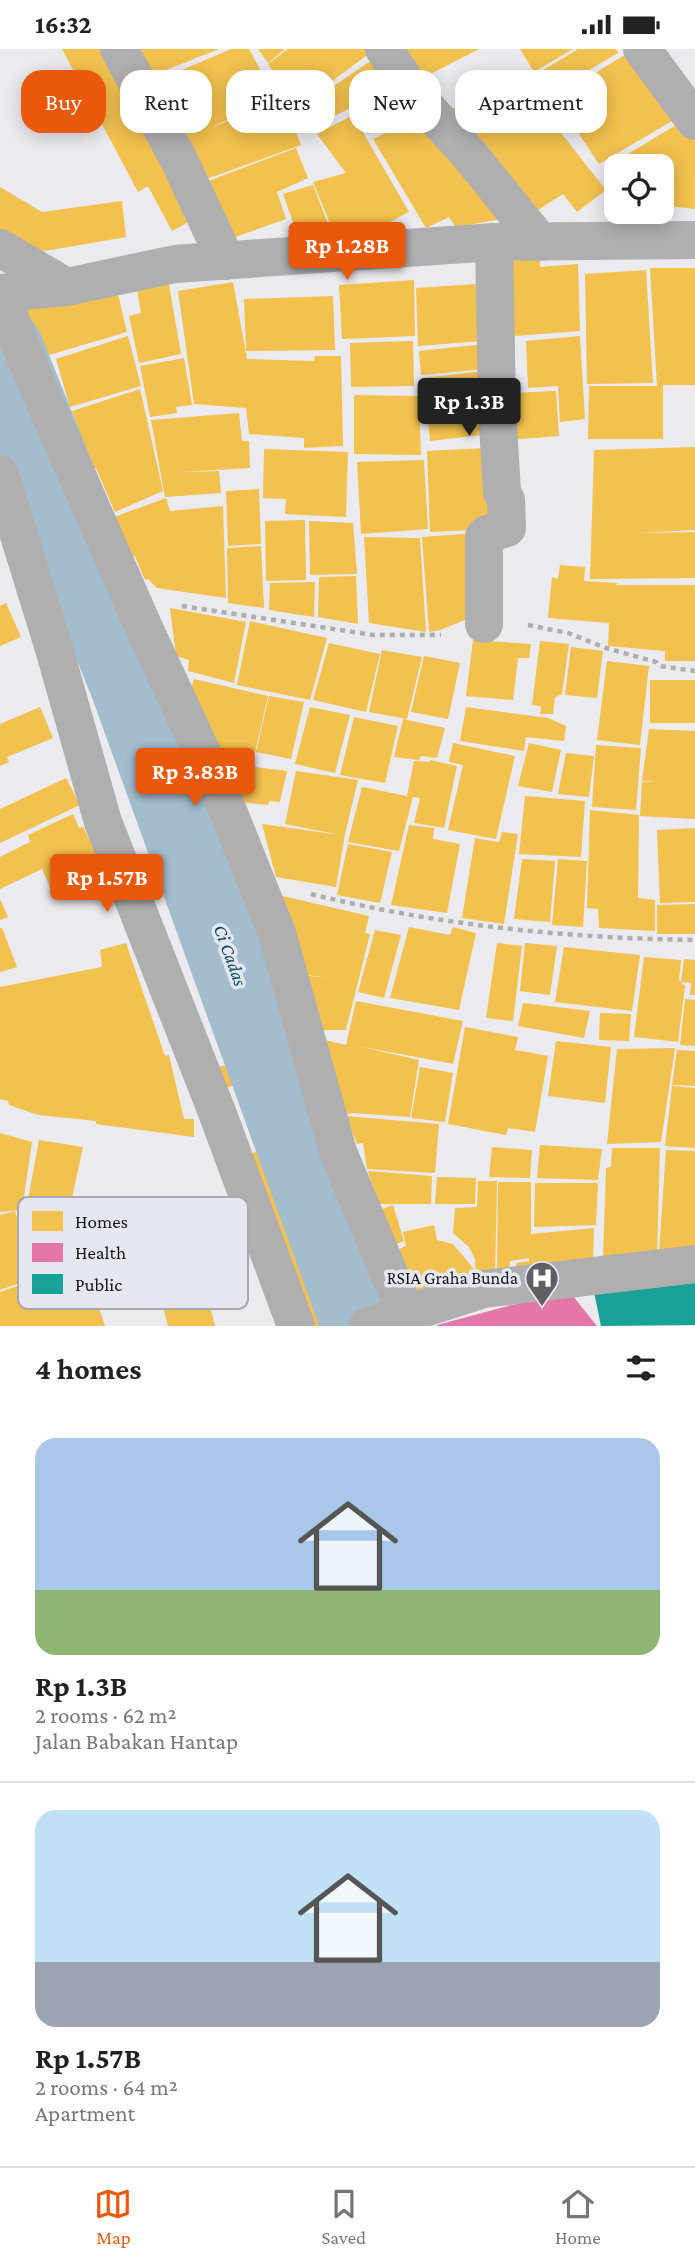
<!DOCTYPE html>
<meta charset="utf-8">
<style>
:root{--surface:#fff;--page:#f2f2f2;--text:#222;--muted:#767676;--line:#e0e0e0;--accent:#ea580c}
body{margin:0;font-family:"Crimson Pro",serif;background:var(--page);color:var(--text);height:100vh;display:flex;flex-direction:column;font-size:26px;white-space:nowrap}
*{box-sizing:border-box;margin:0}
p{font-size:23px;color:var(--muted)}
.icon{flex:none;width:38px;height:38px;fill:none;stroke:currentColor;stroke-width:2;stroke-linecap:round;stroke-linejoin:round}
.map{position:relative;height:1277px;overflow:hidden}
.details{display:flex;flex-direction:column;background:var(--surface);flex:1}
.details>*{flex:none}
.hud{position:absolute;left:21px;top:21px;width:654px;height:63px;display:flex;gap:14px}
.tools{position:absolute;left:604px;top:105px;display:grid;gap:14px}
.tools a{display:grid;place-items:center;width:70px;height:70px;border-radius:14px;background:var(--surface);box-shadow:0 4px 18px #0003;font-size:35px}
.price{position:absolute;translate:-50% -60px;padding:0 16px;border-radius:7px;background:var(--accent);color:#fff;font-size:23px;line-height:46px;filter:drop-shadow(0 2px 4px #0008)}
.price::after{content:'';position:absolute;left:50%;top:42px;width:21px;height:16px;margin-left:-10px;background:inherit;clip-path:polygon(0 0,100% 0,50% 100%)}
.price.active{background:#222;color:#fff}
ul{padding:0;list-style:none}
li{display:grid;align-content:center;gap:14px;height:371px;padding:0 35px}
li+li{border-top:2px solid var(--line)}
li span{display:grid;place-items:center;height:217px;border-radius:21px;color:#555}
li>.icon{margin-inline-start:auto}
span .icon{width:126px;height:126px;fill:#fffc;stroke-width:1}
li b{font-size:30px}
h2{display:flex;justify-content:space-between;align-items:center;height:84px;padding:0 35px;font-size:30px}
.tag{padding:0 24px;border-radius:21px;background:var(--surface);box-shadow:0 4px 18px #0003;font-size:24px;line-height:63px}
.tag.active{background:var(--accent);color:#fff}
.status{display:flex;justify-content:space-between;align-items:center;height:49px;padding:0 35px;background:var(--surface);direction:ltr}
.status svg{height:19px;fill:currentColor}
.menu{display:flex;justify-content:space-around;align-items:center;height:98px;border-top:2px solid var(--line);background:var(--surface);font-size:19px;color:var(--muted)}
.menu a{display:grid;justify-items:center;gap:4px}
.menu .active{color:var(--accent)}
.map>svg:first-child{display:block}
.homes{fill:#f2c14e}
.health{fill:#e377a8}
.public{fill:#17a398}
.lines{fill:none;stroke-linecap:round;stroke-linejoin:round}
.river{stroke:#a3bdcf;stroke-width:88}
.path{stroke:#aeaeae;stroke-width:4.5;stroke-dasharray:5 5;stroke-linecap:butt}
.street{stroke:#b0afaf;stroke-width:38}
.labels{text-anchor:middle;stroke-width:7;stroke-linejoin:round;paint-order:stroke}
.poi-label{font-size:18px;fill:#161619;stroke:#e7e7f2;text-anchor:end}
.water-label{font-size:19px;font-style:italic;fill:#004868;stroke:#e7e7f2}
.key{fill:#e7e7f2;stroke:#a8a8b1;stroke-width:2}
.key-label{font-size:19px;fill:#161619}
</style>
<div class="status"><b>16:32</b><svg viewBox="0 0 49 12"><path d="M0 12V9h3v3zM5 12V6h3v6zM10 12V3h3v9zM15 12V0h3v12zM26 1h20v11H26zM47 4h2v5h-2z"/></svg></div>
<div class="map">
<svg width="695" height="1277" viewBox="0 0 695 1277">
<rect width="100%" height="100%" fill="#eaeaef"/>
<g class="homes">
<polygon points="62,0 108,0 200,167 172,182 148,137 138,143"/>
<polygon points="133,0 219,0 146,29"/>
<polygon points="231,0 249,0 267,33 245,43 252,60 205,81 283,50 301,96 201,132 156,32"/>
<polygon points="258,0 285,0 268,14"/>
<polygon points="288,0 368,0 370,4 297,58 268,15"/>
<polygon points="391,0 479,0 413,34"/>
<polygon points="520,0 573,0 534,23"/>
<polygon points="578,0 616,0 618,4 546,46 535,26"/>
<polygon points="631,2 677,69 599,115 555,49"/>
<polygon points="384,3 403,33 312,78 301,59"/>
<polygon points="520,27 533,54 460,89 447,62"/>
<polygon points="406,41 416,62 368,85 358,65"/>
<polygon points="538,55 606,141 577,163 563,145 527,168 468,88"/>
<polygon points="428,63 508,169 456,178 449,168 426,179 373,90"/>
<polygon points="353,66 409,163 386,175 387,178 338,194 313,133 346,124 317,85"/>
<polygon points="681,73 695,92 695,160 667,157 663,168 643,165 643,163 662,163 662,117 615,117 613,114"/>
<polygon points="296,99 308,129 277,143 286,170 224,192 203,134"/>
<polygon points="313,136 334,190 302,198 283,145"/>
<polygon points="0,138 42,163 122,152 126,188 39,203 0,187"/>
<polygon points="540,210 540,218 578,215 580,282 501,288 498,213"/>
<polygon points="650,219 695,219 695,336 663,336 663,390 588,390 589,337 657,337"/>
<polygon points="646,221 653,334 587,335 585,225"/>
<polygon points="167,224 181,305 139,314 129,267 141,264 135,229"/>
<polygon points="414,231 415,287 342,290 339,236"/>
<polygon points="115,232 127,283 32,311 18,256"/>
<polygon points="233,233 247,310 314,312 315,307 341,307 343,397 304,399 304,389 249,385 246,359 194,355 178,242"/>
<polygon points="492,234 495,291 418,297 416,239"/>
<polygon points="333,247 335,301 246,302 244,250"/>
<polygon points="128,287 141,337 70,358 56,310"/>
<polygon points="580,287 585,370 560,373 558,337 528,339 526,292"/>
<polygon points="413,292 414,337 351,338 350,294"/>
<polygon points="485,295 486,320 421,326 419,302"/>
<polygon points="184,309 192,356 176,358 177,364 150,368 140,317"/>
<polygon points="492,321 498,384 430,392 424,329"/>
<polygon points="140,340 163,442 115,463 96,419 93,421 72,362"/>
<polygon points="556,342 559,387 509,391 507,344"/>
<polygon points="354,346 419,347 421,406 354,405"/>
<polygon points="239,364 242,392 249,392 250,419 180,423 219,422 221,444 165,448 151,371"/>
<polygon points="695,398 695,481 638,484 695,483 695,529 590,530 594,401"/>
<polygon points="486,399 493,480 430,483 427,402"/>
<polygon points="264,400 348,403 346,468 285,465 286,450 263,449"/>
<polygon points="424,411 428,480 361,485 357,413"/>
<polygon points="259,440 261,495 228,497 226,442"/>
<polygon points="166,449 170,462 223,457 226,549 157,539 148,530 145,531 135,507 131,508 114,468"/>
<polygon points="305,471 306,531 266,532 265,472"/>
<polygon points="309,472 353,474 357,525 310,526"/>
<polygon points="476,484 482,564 440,581 429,583 422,488"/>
<polygon points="364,488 420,489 426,583 369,574"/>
<polygon points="261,497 264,559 228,554 227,499"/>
<polygon points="560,516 585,518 584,532 617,534 616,536 695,536 695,612 665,612 665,602 608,597 609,574 548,569 552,528 558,530"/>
<polygon points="356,527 358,575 318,568 319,528"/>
<polygon points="315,533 314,568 269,561 270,534"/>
<polygon points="6,554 21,588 0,597 0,557"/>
<polygon points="170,559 246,573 234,634 188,622 189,611 176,607"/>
<polygon points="250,572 327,589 310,651 237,636"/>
<polygon points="473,591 531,595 529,609 518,609 513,651 466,647"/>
<polygon points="540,592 569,595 562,645 555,648 553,665 540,665 541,657 532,656"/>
<polygon points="329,594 380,605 366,663 313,651"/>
<polygon points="571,598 603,602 597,649 565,646"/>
<polygon points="382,601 422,608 407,670 369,663"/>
<polygon points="424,607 460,614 448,670 411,663"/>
<polygon points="607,612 649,617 640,696 597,691"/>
<polygon points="194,630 268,647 253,712 221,709 191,641"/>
<rect x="650" y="631" width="45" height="43"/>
<polygon points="269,647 304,653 291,710 256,703"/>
<polygon points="40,658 53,689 7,708 9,713 0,717 0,675"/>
<polygon points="310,658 350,666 335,724 295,715"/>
<polygon points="466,658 548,669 566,677 564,692 526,688 524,702 460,692"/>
<polygon points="354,668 398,677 385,734 340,726"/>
<polygon points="403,670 445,679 437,709 421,707 419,711 394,708"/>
<polygon points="649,680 695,682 695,770 640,767 642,733 658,733 642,732"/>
<polygon points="453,694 515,707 496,790 448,781 463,716 449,713"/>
<polygon points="529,694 561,701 552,743 518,737"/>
<polygon points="596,696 641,699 636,761 592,758"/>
<polygon points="566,704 594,707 589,748 558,745"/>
<polygon points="430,711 457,717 444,779 414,774 420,749 413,748 399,802 348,793 362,738 407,747 414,712 430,713"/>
<polygon points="228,715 287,722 280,753 269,752 268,756 241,753"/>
<polygon points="296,722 358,731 345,785 336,838 276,828 262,775 341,786 285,775"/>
<polygon points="66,729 80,756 0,794 0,760"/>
<polygon points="525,747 585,752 581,808 519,805"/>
<polygon points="590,761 639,766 638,849 655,851 655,882 599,879 598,860 587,859"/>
<polygon points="73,765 79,779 83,778 105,820 52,842 42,820 0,840 0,808 30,793 28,786"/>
<polygon points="409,776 434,779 433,790 460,795 447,864 391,856"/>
<polygon points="695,779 695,853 660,854 657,781"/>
<polygon points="502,783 518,785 504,875 462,869 475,789 499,793"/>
<polygon points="348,795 392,803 380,854 337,846"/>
<polygon points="522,810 555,812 550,873 514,870"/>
<polygon points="558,810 587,812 583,878 552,876"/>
<polygon points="274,845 369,867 365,884 370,885 346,981 318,981 301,926 329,929 300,925"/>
<polygon points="0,850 8,868 0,871"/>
<polygon points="695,855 695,885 657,885 657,856"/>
<polygon points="409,878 450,886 453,878 476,884 459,961 390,949"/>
<polygon points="0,879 2,879 17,918 0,923"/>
<polygon points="375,881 401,886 384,949 358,943"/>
<polygon points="126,894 165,1007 169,1006 184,1070 194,1070 194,1088 96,1075 96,1072 38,1066 9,1056 8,1052 0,1050 0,938 102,918 100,901"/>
<polygon points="497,894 522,897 513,972 486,969"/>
<polygon points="525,894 557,897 550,946 520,942"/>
<polygon points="564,898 640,906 632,962 555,953"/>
<polygon points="644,908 681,911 679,931 685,937 678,993 634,988"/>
<polygon points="684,910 695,911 695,946 690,946 691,934 681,933"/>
<polygon points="685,950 695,951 695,997 680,996"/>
<polygon points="356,952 463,972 453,1015 358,997 419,1011 410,1068 352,1064 345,1066 321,990 346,996"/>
<polygon points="523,954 590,962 584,989 518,977"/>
<polygon points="600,964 631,965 629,992 599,991"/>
<polygon points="465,978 518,988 515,1001 548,1007 535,1083 508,1079 506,1086 448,1075"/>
<polygon points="556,992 611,998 605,1054 548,1047"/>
<polygon points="675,999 661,1093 607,1095 617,1000"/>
<polygon points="677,1001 695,1002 695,1037 672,1036"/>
<polygon points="235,1014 241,1035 216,1041 211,1020"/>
<polygon points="420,1018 453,1024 445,1073 411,1069"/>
<polygon points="672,1037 695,1039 695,1099 665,1097"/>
<polygon points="346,1067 439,1075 435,1124 367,1120 363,1094 357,1095"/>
<polygon points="0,1084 32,1093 22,1161 0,1163"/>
<polygon points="39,1091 83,1098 70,1158 25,1167"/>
<polygon points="276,1096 338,1272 325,1277 308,1277 240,1108"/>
<polygon points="540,1096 602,1100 598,1131 537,1129"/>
<polygon points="492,1098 532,1101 530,1129 489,1128"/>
<polygon points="612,1099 660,1099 657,1207 603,1208 606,1119 611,1118"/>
<polygon points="666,1101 695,1102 695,1202 659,1203"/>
<polygon points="368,1122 432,1127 431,1155 378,1155"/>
<polygon points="437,1128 476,1129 475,1155 435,1155"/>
<polygon points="478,1132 497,1132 495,1227 476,1229 475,1210 469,1198 453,1184 455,1159 477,1158"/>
<polygon points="498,1133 531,1133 531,1185 594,1179 593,1211 517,1224 516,1214 529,1212 529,1209 510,1212 509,1223 497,1224"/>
<polygon points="535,1134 598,1134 596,1176 534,1178"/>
<polygon points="393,1156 404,1192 391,1197 379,1161"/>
<polygon points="15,1162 34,1229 0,1241 0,1166"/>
<polygon points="74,1162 85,1203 76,1205 79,1218 70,1220 75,1235 89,1230 105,1277 0,1277 0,1243 36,1230 45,1259 38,1232 68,1222 39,1230 25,1174"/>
<polygon points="434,1176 437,1191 453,1195 473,1219 474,1232 412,1246 394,1202 406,1197 403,1183"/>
<polygon points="207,1246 215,1277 168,1277 163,1257"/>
</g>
<polygon class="health" points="568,1241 597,1277 437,1277 437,1276"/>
<polygon class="public" points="695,1225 695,1276 601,1277 593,1238"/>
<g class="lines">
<polyline class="river" points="0,302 132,630 366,1277"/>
<g class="path">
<polyline points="182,557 373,586 441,586"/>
<polyline points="528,576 568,584 606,599 656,613 660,617 695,622"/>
<path d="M 311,845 C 436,876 566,889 695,891"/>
</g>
<g class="street">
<polyline points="119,0 180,113 226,212"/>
<polyline points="384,0 414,45 468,104 540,193"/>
<polyline points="642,0 695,72"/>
<polyline points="0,199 58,233"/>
<polyline points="0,425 55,603 103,773 217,1063 296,1277"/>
<polyline points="484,575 484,488 487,485 507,479 506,451 502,443 497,360 494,193"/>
<polyline points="406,1265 338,1103 277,884 256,832 222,747 144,579 32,324 0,244 67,238 175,215 494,193 695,191"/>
<polyline points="368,1277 484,1240 695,1215"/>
</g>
</g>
<defs>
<symbol id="hospital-pin" viewBox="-11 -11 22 30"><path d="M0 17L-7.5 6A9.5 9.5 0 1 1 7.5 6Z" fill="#606064" stroke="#e7e7f2"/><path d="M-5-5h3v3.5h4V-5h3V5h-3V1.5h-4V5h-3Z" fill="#fff"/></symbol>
</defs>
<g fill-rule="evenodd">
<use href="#hospital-pin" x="523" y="1210" width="38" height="52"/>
</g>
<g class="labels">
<g class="poi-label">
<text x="518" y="1235">RSIA Graha Bunda</text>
</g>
<g class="water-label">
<text transform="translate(231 906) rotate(70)" y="7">Ci Cadas</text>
</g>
</g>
<rect x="18" y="1148" width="230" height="112" rx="10" class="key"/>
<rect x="32" y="1162" width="31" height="20" fill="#f2c14e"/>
<rect x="32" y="1194" width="31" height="19" fill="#e377a8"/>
<rect x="32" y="1225" width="31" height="20" fill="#17a398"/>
<g class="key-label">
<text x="75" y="1179">Homes</text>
<text x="75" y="1210">Health</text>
<text x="75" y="1242">Public</text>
</g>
</svg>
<div class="tools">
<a><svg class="icon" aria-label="locate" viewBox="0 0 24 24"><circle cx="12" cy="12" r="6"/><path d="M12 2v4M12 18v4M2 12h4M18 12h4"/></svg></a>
</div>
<b class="price" style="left:347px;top:233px">Rp 1.28B</b>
<b class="price active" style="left:469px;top:389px">Rp 1.3B</b>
<b class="price" style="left:195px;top:759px">Rp 3.83B</b>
<b class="price" style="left:107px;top:865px">Rp 1.57B</b>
<div class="hud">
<a class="tag active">Buy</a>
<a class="tag">Rent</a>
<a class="tag">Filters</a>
<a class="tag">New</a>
<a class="tag">Apartment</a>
</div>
</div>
<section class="details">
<h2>4 homes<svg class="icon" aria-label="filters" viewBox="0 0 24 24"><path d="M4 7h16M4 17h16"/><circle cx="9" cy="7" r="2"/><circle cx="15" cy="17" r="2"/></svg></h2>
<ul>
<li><span style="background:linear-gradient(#a9c7e8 70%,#8fb573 0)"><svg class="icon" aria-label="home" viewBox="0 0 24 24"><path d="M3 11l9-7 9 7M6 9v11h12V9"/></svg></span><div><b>Rp 1.3B</b><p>2 rooms · 62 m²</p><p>Jalan Babakan Hantap</p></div></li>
<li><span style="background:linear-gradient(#bfe0f5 70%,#9aa5b1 0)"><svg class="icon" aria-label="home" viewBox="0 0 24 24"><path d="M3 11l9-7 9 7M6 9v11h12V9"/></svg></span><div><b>Rp 1.57B</b><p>2 rooms · 64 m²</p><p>Apartment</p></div></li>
</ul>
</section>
<nav class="menu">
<a class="active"><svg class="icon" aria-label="map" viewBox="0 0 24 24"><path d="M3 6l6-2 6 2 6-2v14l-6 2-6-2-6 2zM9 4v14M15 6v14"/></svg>Map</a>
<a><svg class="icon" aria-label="saved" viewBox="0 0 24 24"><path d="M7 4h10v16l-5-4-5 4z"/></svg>Saved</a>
<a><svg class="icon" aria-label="home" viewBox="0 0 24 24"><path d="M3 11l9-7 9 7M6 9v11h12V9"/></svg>Home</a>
</nav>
